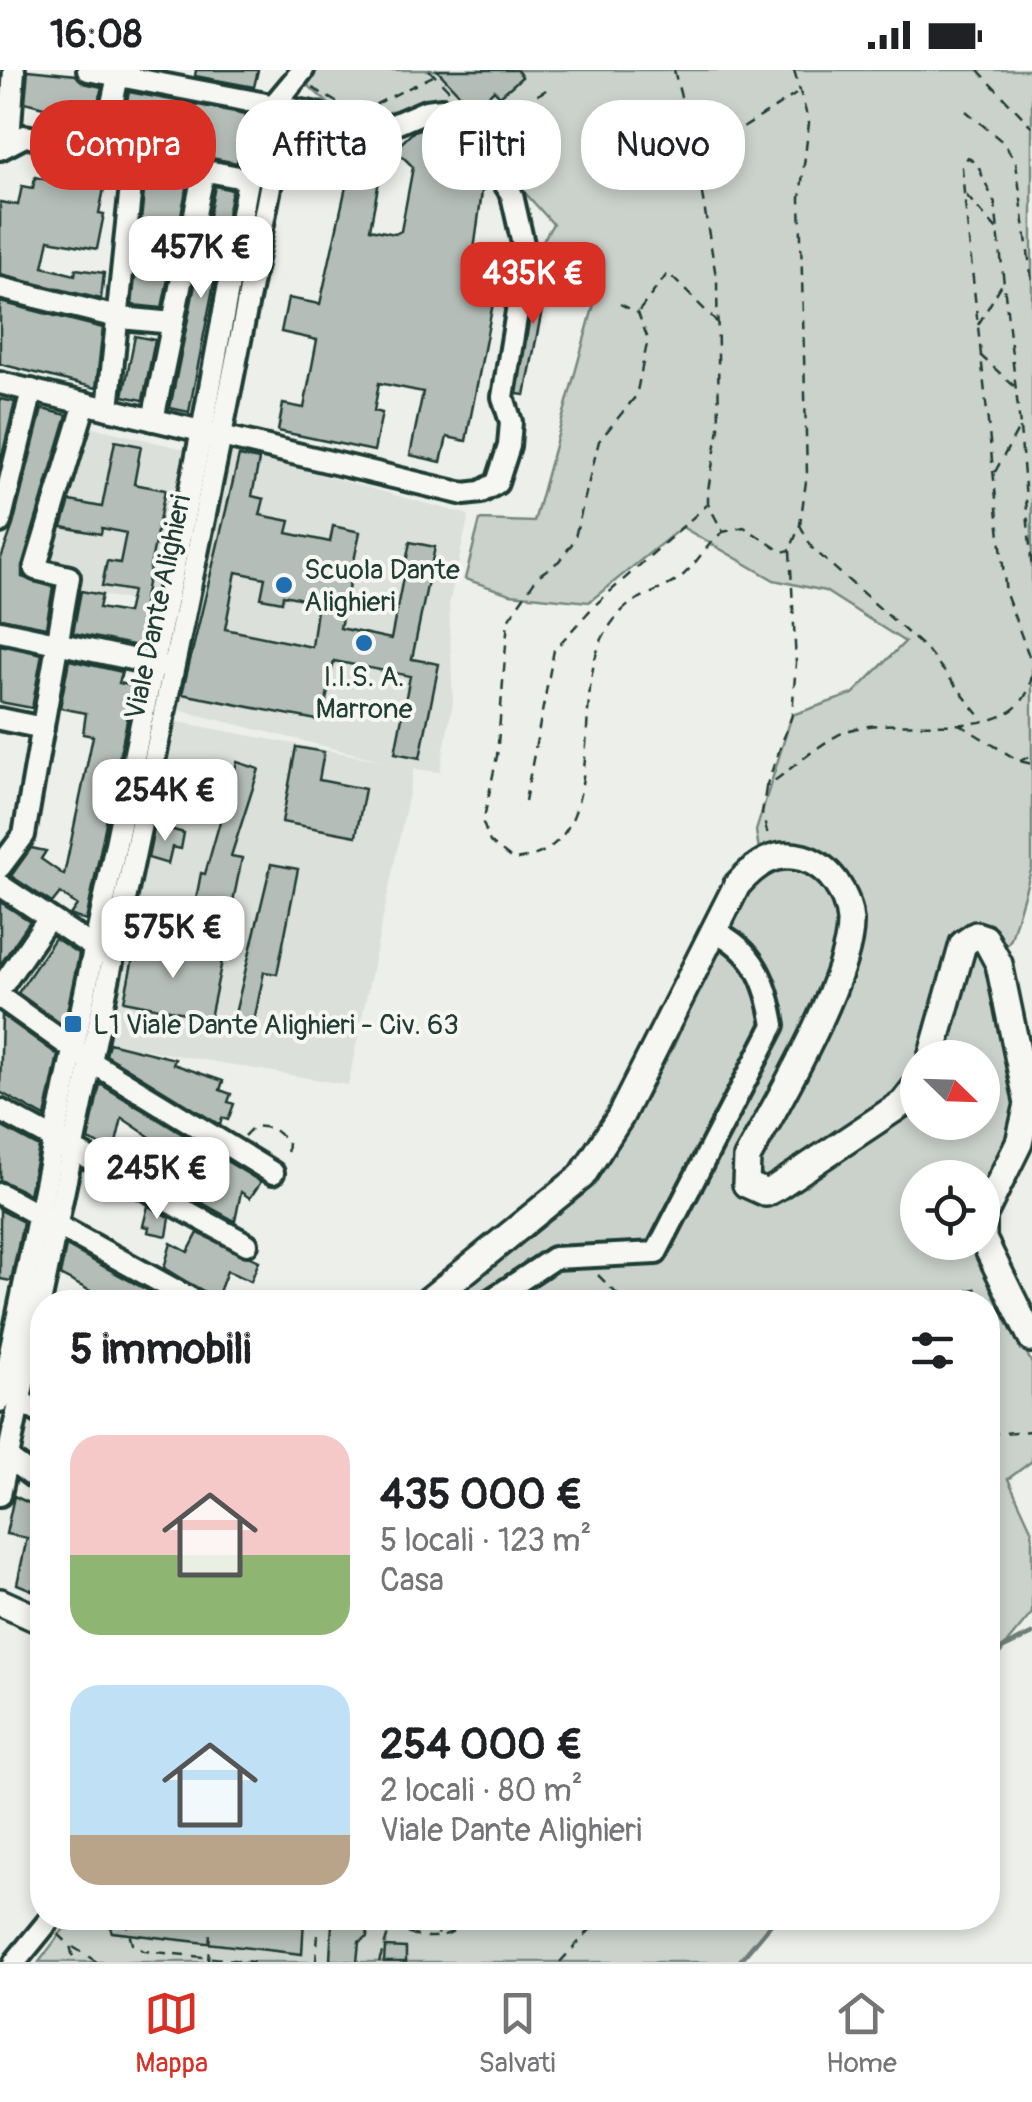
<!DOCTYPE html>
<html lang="it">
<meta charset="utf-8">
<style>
:root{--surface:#fff;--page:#f2f2f2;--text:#202124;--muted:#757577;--line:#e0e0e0;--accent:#d93025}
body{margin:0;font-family:Pangolin,sans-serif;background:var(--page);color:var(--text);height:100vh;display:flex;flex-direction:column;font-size:38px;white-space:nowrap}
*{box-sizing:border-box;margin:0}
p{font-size:32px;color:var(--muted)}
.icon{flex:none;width:55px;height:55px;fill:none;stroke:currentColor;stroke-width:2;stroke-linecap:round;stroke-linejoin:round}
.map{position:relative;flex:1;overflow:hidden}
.panel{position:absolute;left:30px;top:1220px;width:970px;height:640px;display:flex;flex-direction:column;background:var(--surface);border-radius:40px;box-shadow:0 5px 15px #0003}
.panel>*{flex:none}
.top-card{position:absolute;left:30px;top:30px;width:972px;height:90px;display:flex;gap:20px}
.needle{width:65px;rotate:113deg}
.buttons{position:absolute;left:900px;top:970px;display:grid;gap:20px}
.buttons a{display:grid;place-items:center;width:100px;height:100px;border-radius:50%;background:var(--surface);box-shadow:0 5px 15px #0003;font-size:50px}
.price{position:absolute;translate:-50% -85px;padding:0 22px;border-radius:20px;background:#fff;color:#222;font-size:32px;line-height:65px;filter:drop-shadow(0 2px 5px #0008)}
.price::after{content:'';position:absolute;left:50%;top:60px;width:30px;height:22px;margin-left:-15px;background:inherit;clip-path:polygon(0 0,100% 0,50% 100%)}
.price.current{background:var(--accent);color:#fff}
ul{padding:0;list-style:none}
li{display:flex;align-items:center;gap:30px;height:250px;padding:0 40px}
li span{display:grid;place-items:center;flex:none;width:280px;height:200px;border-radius:30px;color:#555}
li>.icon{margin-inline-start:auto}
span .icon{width:120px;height:120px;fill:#fffc;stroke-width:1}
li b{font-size:42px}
h2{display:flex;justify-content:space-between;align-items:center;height:120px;padding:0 40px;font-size:42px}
.tag{padding:0 35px;border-radius:40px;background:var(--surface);box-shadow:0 5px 15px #0003;font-size:35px;line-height:90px}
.tag.current{background:var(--accent);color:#fff}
.status{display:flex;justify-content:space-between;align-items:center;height:70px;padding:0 50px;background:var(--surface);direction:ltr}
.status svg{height:28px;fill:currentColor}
.tabs{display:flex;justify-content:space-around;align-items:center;height:140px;border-top:2px solid var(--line);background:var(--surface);font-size:28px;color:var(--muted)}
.tabs a{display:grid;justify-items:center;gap:5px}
.tabs .current{color:var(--accent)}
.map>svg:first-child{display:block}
.built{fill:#dce0db}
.green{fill:#cbd2cc;stroke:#758880;stroke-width:2.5;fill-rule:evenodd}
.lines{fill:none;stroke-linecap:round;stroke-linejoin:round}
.stream{stroke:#6c7e77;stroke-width:5}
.building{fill:#b4bdb8;stroke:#1f3d34;stroke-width:2.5;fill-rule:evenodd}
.minor-casing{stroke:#1f3d34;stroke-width:28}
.major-casing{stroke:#1f3d34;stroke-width:32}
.path{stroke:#1f3d34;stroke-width:2.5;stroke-dasharray:10 8;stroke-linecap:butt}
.minor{stroke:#f6f6f2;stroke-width:20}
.major{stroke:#f6f6f2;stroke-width:25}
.poi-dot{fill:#1f6fb2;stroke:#f6f6f2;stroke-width:4}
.labels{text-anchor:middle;stroke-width:8;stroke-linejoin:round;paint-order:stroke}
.poi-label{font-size:28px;fill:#1f3d34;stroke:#f6f6f2;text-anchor:start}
.street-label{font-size:28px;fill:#1f3d34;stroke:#f6f6f2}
</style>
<div class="status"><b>16:08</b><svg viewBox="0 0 49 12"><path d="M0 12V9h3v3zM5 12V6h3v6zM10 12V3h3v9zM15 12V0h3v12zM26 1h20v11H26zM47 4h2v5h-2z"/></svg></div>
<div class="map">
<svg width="1032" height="1892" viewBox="0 0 1032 1892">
<rect width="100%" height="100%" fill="#edefea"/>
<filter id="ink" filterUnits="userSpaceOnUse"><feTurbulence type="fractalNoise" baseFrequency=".01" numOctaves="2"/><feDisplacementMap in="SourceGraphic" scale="20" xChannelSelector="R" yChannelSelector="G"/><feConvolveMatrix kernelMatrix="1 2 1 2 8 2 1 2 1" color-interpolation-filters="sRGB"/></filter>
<g filter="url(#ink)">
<g class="built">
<polygon points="84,355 184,379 151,535 70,518 37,497"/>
<polygon points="229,380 469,445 449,535 453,632 440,702 414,699 348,1015 107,973 173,651 384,691 174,639"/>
</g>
<g class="green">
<path d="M 291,0 L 1032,0 L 1032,797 L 1011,869 L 990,898 L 1016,1038 L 1011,1066 L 983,1115 L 982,1108 L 918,1108 L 918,1172 L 974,1173 L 1032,1294 L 1032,1391 L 1008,1409 L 1032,1461 L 1032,1543 L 988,1596 L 988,1232 L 438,1232 L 535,1155 L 590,1118 L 672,980 L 735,838 L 762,798 L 756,761 L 792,645 L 853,624 L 905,572 L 825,521 L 774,510 L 682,457 L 589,532 L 510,524 L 465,509 L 480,450 L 534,452 L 597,223 L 535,184 L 553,154 L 441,29 L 358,60 ZM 918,988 L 982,988 L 982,1052 L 918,1052 Z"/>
<polygon points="72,1848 776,1848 739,1892 39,1892"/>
</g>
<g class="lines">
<g class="stream">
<polyline points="988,1596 1003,1578 1032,1564"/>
<polyline points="739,1892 776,1848"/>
</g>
</g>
<g class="building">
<polygon points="28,0 76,5 84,13 102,17 98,32 67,29 61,59 43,56 47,38 25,32"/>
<polygon points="196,0 258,0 254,17 195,6"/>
<polygon points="437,0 517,0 522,7 500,26 494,20 474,40"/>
<polygon points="129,22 246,44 237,93 118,70"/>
<polygon points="437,54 484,107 474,180 485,182 483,191 496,194 492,212 497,213 466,371 447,367 441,392 410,385 423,322 379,313 374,341 382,343 374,381 278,361 283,334 304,338 317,270 281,262 288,228 320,234 349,103 372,105 371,110 379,111 370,159 395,164 401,161 413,97 395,79 414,61"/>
<polygon points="52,87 97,96 95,107 106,109 99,143 104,144 97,179 49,170 43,197 75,205 76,199 104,203 101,229 0,205 0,132 18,135 22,116 33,118 35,107 47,110"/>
<polygon points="146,103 188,111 162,238 132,235"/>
<polygon points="215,116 232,120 189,342 170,338"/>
<polygon points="538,198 550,200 525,325 517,324"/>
<polygon points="0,232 103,258 96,318 0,294"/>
<polygon points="135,266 155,270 143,330 123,326"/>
<polygon points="0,329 15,332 0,394"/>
<polygon points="42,339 67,345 22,496 22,507 53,517 46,557 0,548 0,491 13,455"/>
<polygon points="115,371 141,376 134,414 165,420 143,534 151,536 143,577 73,563 81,521 102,525 99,538 127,543 132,521 102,516 107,491 120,493 126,463 102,458 101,464 62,457 70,431 102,437"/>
<path d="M 239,386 L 259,390 L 252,426 L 264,429 L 260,445 L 290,451 L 287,463 L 330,472 L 333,456 L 360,462 L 340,558 L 391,569 L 410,472 L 435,477 L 412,589 L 439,594 L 420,688 L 395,683 L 410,606 L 334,591 L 322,651 L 182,624 ZM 236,502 L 265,508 L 261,528 L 282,532 L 283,525 L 318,532 L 312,577 L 225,559 Z"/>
<polygon points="0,575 42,584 32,638 0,632"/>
<polygon points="69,590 122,602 119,613 134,616 86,851 70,845 77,835 60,823 52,833 11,806 31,778 46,781 41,789 64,805 93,666 83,664 86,643 60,638"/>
<polygon points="296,677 324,682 319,710 365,719 356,766 282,752"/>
<polygon points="237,692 259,699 231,786 242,788 229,851 219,849 215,866 190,861 201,803 205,804"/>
<polygon points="155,755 184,763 181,779 172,777 168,794 148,788"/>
<polygon points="271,794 298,799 277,904 264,902 254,952 234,948"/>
<polygon points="0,832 30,851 0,895"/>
<polygon points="55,868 79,884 64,956 18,923"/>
<polygon points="136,874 222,891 210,948 124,931"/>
<polygon points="2,945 58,985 45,1047 0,1022"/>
<polygon points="109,973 175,989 173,994 223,1011 220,1020 231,1024 228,1032 234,1034 228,1050 222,1048 220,1055 106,985"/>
<polygon points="100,1014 261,1112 250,1128 241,1122 235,1151 155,1107 162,1075 122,1048 114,1081 88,1070"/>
<polygon points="0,1056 39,1077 29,1124 0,1110"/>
<polygon points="148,1136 170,1148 167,1166 148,1162 149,1157 143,1156"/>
<polygon points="0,1140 23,1152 11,1211 0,1209"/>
<polygon points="198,1163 259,1191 251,1211 227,1201 216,1230 164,1198 171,1173 188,1182"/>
<polygon points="66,1176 156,1225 155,1232 124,1232 109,1224 108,1230 60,1205"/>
<polygon points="14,1426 42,1439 42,1481 34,1521 17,1514 27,1468 6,1464"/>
<polygon points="106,1848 304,1848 302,1884 112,1862"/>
<polygon points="332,1853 364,1854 368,1859 367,1867 359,1872 357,1892 330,1890"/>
<polygon points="385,1877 406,1878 406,1892 384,1892"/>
</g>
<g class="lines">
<defs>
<g id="minor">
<polyline points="88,0 318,44 356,91"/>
<polyline points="272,37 303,0"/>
<polyline points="9,70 14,0"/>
<polyline points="0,79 25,66 249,109"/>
<polyline points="102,80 118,6"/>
<polyline points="0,218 121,248 173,253"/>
<polyline points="0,313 464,424 481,422 497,413 509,376 511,352 503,327 526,187 512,125 493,95 442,39 426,41 346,75"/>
<polyline points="108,339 134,86"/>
<polyline points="153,350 204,100"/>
<polyline points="0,452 32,320"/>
<polyline points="0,561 164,596"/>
<polyline points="0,649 43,658"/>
<polyline points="0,797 24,765 69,507 35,499 85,333"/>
<polyline points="0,815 102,883"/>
<polyline points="0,919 48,849"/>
<polyline points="0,927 90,991 273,1103"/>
<polyline points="0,1040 247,1174"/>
<polyline points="0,1124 197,1232"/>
<path d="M 488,1232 L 554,1188 L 656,1183 L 774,955 C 767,913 755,880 714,861"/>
<polyline points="19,1330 42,1344"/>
<polyline points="0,1331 202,361 262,35"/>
<polyline points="8,1388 42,1413"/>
<path d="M 0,1425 C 96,963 197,502 285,39"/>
<polyline points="15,1892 51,1848"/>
</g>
<g id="major">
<polyline points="931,988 963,874 976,865 985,868 999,894 1028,1034 1019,1073 983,1146 983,1169 1032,1269"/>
<path d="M 427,1232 L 582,1106 L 620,1047 L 737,815 C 755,795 774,780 803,788 C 830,796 848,824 850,851 C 852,906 775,1037 747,1088 L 746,1114 L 766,1123 L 777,1117 L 903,1033 L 918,1014"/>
<polyline points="0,1532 42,1551"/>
</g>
</defs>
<use href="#minor" class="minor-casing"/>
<use href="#major" class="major-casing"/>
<g class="path">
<polyline points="429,0 453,24"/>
<polyline points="674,0 694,77 717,212 719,358 708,420 708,434 723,462 744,457 782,482 790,480"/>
<path d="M 794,0 L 809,53 L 800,128 L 807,404 L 800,455 L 790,480 L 796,593 L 792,645 L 766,717 C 790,700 816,676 842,663 C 894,638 1023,685 1032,604"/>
<polyline points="978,0 1032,57"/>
<polyline points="313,18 356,44 435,5"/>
<polyline points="966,41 1004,73 1016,93 1032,212"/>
<polyline points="472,44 498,48 553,16"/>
<polyline points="698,87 796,24"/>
<polyline points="966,125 997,160"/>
<path d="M 620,234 L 638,243 L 648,269 L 636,326 L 599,371 L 574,471 L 559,491 L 538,506 L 508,550 L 497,686 L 483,753 L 490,772 L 513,790 C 620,780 565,625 607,560 C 633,519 653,529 681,507 C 697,494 706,474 723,462"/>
<polyline points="639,241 668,203 717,252"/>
<polyline points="978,255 1002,214"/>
<polyline points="980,285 1015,317"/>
<polyline points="1020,358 1032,501"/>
<polyline points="995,402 1020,356 995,134 978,96 968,87 962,97 964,123 1006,524 1032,594"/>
<polyline points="800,455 812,478 927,580 984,651"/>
<polyline points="959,654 1019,691 1032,694"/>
<polyline points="1020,691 1032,685"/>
<polyline points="766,718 762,743 769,769"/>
<polyline points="525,731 554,580 594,536 707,435"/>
<polyline points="244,1066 254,1056 272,1058 288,1071 287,1090"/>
<polyline points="598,1205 625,1232"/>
<polyline points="914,1232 984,1217"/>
<polyline points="988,1364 1032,1361"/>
<polyline points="125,1848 132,1874 144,1881 254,1892"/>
<path d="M 376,1848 C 402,1867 446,1879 468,1848"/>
<polyline points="58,1864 70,1875 74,1892"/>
<polyline points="438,1865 439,1848"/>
<polyline points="73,1877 97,1892"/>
<polyline points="208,1892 211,1848"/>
<polyline points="316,1892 319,1848"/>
<polyline points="379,1892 393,1848"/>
<polyline points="560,1892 601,1848"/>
</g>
<use href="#minor" class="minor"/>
<use href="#major" class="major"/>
</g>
</g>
<g class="poi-dot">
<circle cx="284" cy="515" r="10"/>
<circle cx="364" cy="573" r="10"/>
<rect x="63" y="944" width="20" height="20" rx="5"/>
</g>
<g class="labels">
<g class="poi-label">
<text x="304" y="509">Scuola Dante<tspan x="304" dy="32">Alighieri</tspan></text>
<text x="364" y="616" text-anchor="middle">I.I.S. A.<tspan x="364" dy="32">Marrone</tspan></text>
<text x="93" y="964">L1 Viale Dante Alighieri - Civ. 63</text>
</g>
<g class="street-label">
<text transform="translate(157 537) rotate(-78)" y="10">Viale Dante Alighieri</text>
</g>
</g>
</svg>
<div class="buttons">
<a><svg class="needle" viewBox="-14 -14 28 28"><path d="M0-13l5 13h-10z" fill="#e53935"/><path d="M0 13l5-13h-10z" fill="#757577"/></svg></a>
<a><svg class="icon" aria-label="locate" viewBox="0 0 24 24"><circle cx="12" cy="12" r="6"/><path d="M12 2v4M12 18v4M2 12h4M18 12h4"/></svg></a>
</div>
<b class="price" style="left:201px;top:231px">457K €</b>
<b class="price current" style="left:533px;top:257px">435K €</b>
<b class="price" style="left:165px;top:774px">254K €</b>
<b class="price" style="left:173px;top:911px">575K €</b>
<b class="price" style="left:157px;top:1152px">245K €</b>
<div class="top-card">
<a class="tag current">Compra</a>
<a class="tag">Affitta</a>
<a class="tag">Filtri</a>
<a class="tag">Nuovo</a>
</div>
<section class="panel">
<h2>5 immobili<svg class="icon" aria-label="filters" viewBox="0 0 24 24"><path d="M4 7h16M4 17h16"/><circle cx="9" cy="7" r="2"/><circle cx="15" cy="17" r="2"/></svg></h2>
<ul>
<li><span style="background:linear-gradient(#f6c9c9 60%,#8fb573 0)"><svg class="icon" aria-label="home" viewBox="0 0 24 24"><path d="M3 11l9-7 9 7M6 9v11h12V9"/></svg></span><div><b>435 000 €</b><p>5 locali · 123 m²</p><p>Casa</p></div></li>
<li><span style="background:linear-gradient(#bfe0f5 75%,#b9a48a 0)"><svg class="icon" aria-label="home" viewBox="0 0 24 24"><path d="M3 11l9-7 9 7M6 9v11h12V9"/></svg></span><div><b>254 000 €</b><p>2 locali · 80 m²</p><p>Viale Dante Alighieri</p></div></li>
</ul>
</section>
</div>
<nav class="tabs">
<a class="current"><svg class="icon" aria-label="map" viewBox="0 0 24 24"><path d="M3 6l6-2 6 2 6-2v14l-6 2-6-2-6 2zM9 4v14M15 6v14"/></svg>Mappa</a>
<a><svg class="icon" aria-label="saved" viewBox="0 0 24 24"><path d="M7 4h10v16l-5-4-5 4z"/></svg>Salvati</a>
<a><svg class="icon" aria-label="home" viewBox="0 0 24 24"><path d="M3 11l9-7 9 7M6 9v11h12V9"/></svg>Home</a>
</nav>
